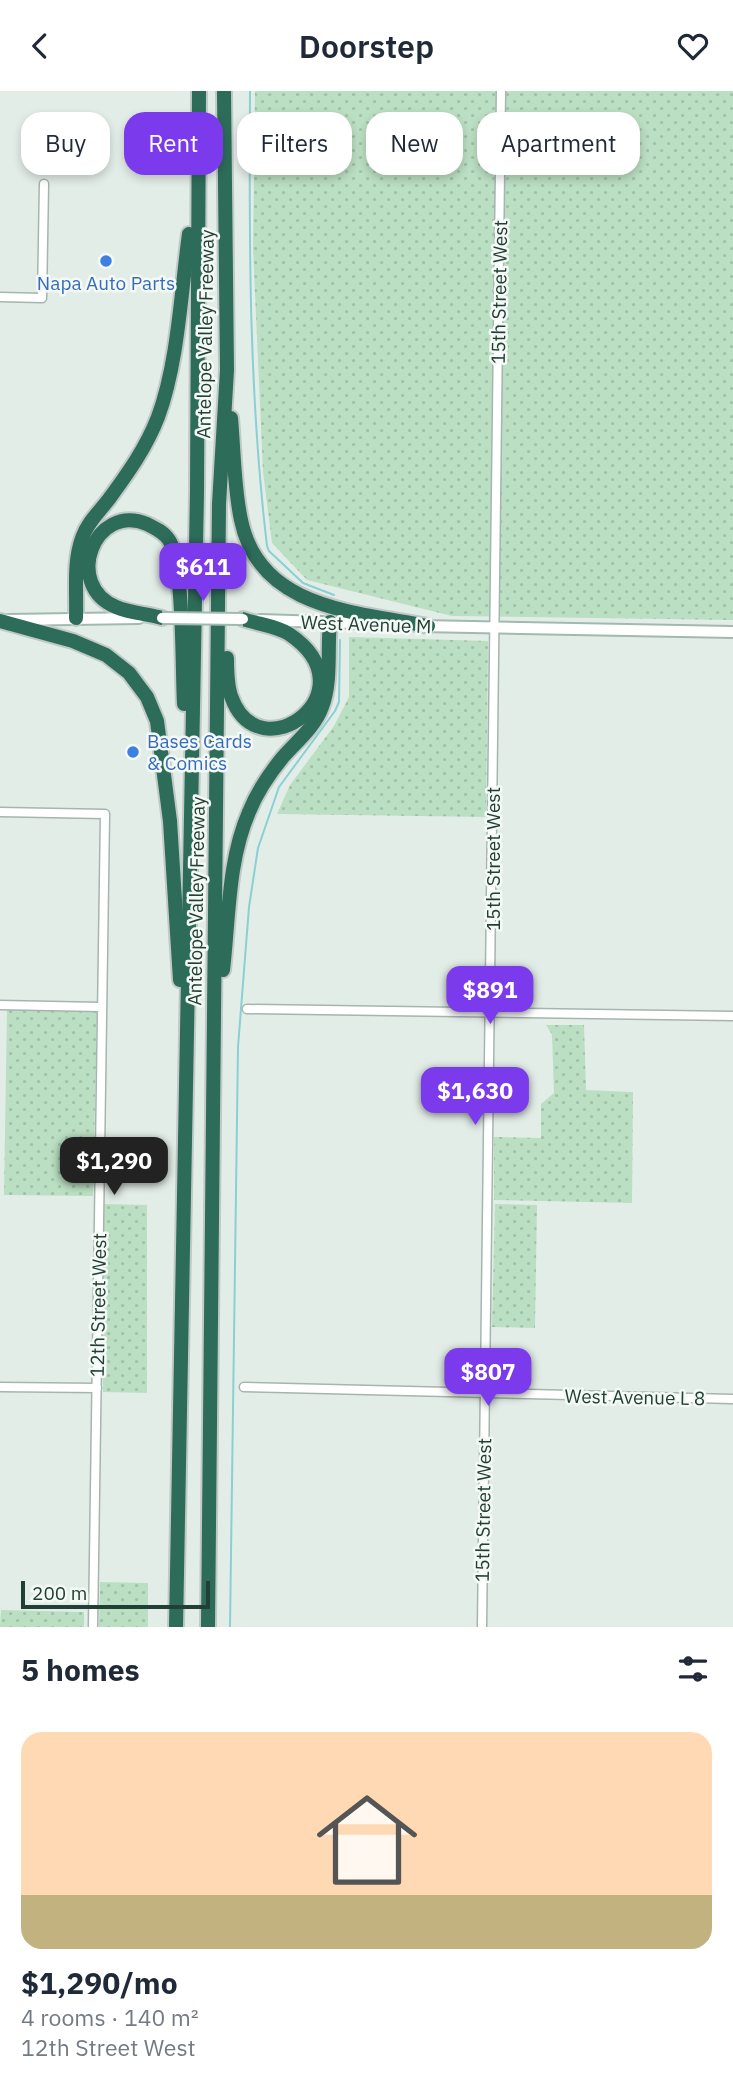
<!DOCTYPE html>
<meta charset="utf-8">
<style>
:root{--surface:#fff;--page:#f6f6f7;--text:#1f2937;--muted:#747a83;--accent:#7c3aed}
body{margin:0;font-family:"IBM Plex Sans",sans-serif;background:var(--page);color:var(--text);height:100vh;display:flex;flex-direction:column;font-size:26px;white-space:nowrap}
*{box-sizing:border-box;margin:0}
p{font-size:23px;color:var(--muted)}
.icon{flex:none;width:38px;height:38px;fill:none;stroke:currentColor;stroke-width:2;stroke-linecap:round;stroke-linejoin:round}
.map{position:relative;height:1536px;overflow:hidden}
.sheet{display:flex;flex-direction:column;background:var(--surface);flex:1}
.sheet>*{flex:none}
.banner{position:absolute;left:21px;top:21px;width:691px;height:63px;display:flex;gap:14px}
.scale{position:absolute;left:21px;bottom:18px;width:189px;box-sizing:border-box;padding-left:7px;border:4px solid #223f35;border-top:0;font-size:19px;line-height:24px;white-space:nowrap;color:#223f35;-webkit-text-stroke:5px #f4f9f6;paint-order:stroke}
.price{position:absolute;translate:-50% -60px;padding:0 16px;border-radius:14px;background:var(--accent);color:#fff;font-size:23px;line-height:46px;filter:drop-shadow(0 2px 4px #0008)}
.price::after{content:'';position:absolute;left:50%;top:42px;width:21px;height:16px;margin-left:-10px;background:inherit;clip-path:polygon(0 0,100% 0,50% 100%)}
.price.on{background:#222;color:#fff}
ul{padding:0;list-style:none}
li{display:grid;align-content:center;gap:14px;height:371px;padding:0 21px}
li span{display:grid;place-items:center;height:217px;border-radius:21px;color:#555}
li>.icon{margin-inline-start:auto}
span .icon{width:126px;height:126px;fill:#fffc;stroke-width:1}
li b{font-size:30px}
h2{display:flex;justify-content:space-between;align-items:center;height:84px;padding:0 21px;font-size:30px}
.chip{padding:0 24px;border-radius:21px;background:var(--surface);box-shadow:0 4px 10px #0003;font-size:24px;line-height:63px}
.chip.on{background:var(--accent);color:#fff}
header{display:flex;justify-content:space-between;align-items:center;height:91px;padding:0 21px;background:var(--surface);font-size:32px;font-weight:600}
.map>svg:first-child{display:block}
.grass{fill:url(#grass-dots)}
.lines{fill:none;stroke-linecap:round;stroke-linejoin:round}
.stream{stroke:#8acfd3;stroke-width:2}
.street-casing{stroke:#a5b5af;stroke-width:11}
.secondary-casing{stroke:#a1b9ae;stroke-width:14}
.highway-casing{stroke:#c1c9c6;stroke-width:18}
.street{stroke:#fff;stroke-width:8}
.secondary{stroke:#fff;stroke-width:10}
.highway{stroke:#2d6c59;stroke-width:14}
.secondary-bridge-casing{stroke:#a1b9ae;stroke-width:14;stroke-linecap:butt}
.secondary-bridge{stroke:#fff;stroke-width:10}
.shop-dot{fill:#3f7fe0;stroke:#f4f9f6;stroke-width:2.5}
.labels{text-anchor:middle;stroke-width:5;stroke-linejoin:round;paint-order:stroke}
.shop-label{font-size:19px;fill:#366cbe;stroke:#f4f9f6}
.street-label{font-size:19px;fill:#223f35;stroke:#f4f9f6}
</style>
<header><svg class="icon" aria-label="back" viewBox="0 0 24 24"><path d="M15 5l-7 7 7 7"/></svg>Doorstep<svg class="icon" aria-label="heart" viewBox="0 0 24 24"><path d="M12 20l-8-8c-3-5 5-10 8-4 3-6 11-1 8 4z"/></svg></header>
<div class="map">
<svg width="733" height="1536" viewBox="0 0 733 1536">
<defs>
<pattern id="grass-dots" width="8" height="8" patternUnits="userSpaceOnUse" patternTransform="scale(1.75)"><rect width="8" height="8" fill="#bbdfc2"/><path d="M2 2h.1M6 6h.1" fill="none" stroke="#a0c0a7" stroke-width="1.8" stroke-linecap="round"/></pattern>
</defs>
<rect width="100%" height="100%" fill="#e3ede8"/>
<g class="grass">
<polygon points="255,0 733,0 733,529 452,525 307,489 272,452 263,381 253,158"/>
<polygon points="349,546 488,550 486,726 277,723 290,694 334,635 349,606"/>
<polygon points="7,919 97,921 93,1105 4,1104"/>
<polygon points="546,934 584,934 586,999 633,1001 632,1112 494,1109 494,1046 541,1047 541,1013 554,1002 552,944"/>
<polygon points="103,1113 147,1114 147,1302 103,1301"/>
<polygon points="495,1113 537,1114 535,1237 492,1236"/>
<polygon points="100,1491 148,1492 148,1536 99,1536"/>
<polygon points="1,1519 84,1521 84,1536 0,1536"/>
</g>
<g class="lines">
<g class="stream">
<path d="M 250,0 C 249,152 249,304 267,455 L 269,460 L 303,492 L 334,504"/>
<polyline points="230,1536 238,956 249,816 258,757 279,696 335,620 339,611 340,549"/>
</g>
<defs>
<g id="street">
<polyline points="0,206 42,207 44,93"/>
<polyline points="0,721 105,723 93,1536"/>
<polyline points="0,914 101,916"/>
<polyline points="247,918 733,925"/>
<polyline points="0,1296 97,1297"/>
<polyline points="244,1296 733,1308"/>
<polyline points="482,1536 501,0"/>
</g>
<g id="secondary">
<polyline points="8,529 139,527"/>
<polyline points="260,529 387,533"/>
<polyline points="421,535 733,541"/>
</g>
<g id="highway">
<path d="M 231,327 C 234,361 234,397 241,429 C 259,518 356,521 428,535"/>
<path d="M 76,527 C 77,501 73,472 82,447 C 87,432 99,421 109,408 C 128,382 146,357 158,326 C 178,272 181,201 189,143"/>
<path d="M 162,527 C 148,523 130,522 116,516 C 63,494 94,411 147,433 C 155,437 164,441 169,449 C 184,471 182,581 184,613"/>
<polyline points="0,530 73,550 106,564 129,582 147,606 157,630 170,730 180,889"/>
<path d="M 227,567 C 227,580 227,593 231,605 C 259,685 374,600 289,543 C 277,535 257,533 243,528"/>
<path d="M 223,879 C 229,827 228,769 249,721 C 257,701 269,683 283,666 C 296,651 315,636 322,616 C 332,590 327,558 330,531"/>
<polyline points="176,1536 197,401 199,0"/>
<polyline points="208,1536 219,413 227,279 224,0"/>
</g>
</defs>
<use href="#street" class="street-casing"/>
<use href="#secondary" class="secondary-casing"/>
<use href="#highway" class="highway-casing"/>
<use href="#street" class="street"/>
<use href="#secondary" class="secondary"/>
<use href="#highway" class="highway"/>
<defs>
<polyline id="secondary-bridge" points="162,527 243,528"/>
</defs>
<use href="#secondary-bridge" class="secondary-bridge-casing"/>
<use href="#secondary-bridge" class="secondary-bridge"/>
</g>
<g class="shop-dot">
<circle cx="106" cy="170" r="7"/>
<circle cx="133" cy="661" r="7"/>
</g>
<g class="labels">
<g class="shop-label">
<text x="106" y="199">Napa Auto Parts</text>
<text x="147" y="657" text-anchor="start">Bases Cards<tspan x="147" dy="22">&amp; Comics</tspan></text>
</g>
<g class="street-label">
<text transform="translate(499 201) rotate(-89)" y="7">15th Street West</text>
<text transform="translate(205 243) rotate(-89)" y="7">Antelope Valley Freeway</text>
<text transform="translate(366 533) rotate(2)" y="7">West Avenue M</text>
<text transform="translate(493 768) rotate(-90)" y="7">15th Street West</text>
<text transform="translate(196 810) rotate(-89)" y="7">Antelope Valley Freeway</text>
<text transform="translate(98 1214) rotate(-89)" y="7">12th Street West</text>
<text transform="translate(635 1306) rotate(1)" y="7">West Avenue L 8</text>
<text transform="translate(483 1419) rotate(-89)" y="7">15th Street West</text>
</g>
</g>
</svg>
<div class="scale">200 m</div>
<b class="price" style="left:203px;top:512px">$611</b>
<b class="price" style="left:490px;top:935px">$891</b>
<b class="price" style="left:475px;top:1036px">$1,630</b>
<b class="price on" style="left:114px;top:1106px">$1,290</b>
<b class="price" style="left:488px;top:1317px">$807</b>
<div class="banner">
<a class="chip">Buy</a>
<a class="chip on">Rent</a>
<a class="chip">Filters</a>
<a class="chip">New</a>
<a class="chip">Apartment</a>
</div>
</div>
<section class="sheet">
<h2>5 homes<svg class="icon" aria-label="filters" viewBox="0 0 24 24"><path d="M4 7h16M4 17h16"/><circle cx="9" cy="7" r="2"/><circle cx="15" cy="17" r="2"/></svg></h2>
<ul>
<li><span style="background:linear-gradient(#ffd9b3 75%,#c2b280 0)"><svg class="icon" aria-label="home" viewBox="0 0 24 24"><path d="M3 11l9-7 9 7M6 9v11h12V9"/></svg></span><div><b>$1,290/mo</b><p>4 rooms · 140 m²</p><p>12th Street West</p></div></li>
</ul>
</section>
